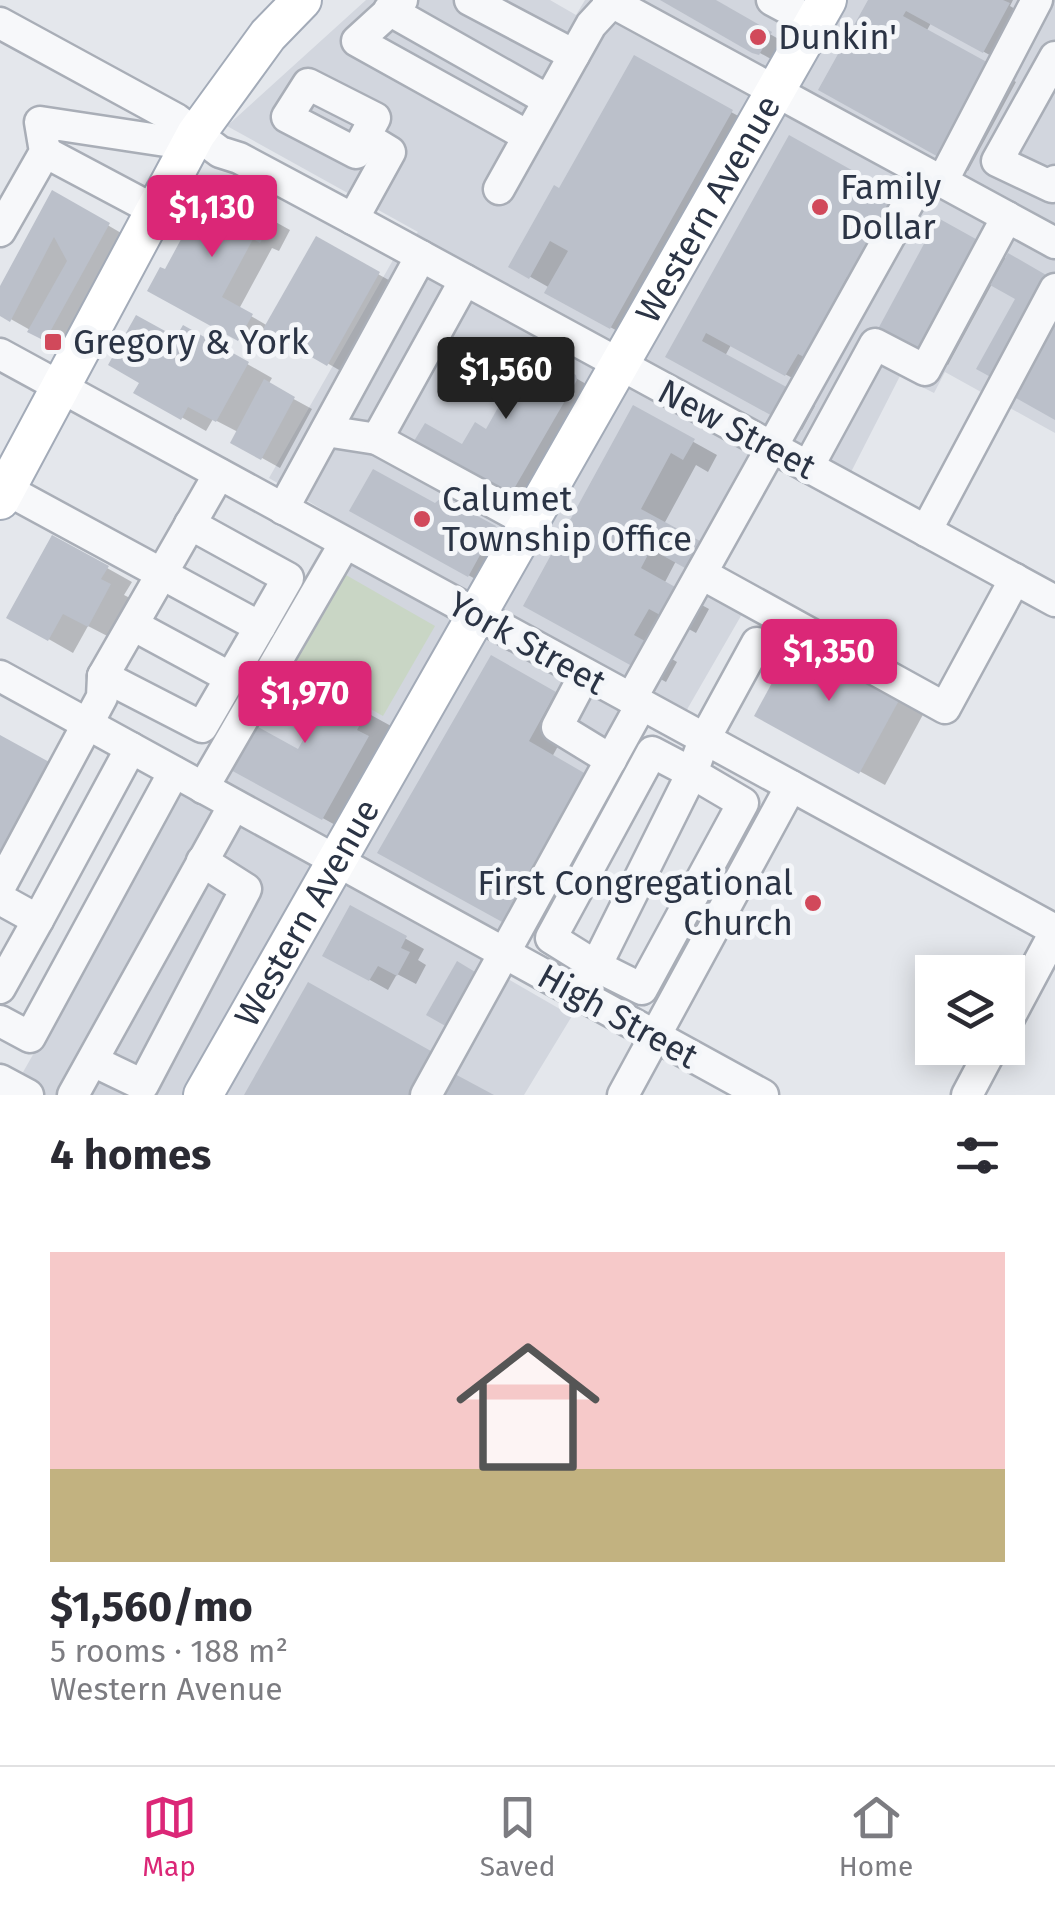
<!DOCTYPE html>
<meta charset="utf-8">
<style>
:root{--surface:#fff;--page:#f7f7f7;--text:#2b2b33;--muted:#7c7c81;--line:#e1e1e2;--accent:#db2777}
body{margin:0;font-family:"Fira Sans",sans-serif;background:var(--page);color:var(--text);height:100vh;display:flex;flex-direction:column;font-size:38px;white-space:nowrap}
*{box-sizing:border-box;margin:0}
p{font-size:32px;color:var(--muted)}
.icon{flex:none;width:55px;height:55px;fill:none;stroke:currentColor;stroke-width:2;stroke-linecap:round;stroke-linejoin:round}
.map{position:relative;height:1095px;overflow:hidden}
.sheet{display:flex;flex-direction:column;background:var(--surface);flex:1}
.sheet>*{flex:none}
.fabs{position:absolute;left:915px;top:955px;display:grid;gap:20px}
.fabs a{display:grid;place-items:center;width:110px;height:110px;border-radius:0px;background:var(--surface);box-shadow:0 5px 25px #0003;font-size:50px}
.price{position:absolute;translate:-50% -85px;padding:0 22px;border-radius:10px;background:var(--accent);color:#fff;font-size:32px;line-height:65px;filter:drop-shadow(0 2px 5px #0008)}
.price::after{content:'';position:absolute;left:50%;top:60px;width:30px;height:22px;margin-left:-15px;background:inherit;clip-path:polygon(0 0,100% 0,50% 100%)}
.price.selected{background:#222;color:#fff}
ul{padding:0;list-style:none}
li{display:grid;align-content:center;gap:20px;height:530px;padding:0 50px}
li+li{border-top:2px solid var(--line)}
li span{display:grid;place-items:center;height:310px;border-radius:0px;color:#555}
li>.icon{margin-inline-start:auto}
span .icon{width:180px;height:180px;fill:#fffc;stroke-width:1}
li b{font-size:42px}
h2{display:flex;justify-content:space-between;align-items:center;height:120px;padding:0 50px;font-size:42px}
.tabs{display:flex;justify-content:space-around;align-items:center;height:140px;border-top:2px solid var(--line);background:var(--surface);font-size:28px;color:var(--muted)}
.tabs a{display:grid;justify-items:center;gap:5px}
.tabs .selected{color:var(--accent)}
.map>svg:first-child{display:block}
.built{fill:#d2d6de}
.green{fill:#c9d6c5}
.shadow{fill:#0003}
.building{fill:#bbc0ca}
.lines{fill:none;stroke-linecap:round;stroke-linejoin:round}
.minor-casing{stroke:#a9aeb7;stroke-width:35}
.major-casing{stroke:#a3abb8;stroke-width:42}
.minor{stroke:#f7f8fa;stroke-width:30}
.major{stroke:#fff;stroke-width:38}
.poi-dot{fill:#d1495b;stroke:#f4f6f9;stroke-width:4}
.labels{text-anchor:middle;stroke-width:10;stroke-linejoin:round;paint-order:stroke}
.poi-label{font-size:35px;fill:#2b3445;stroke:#f4f6f9;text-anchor:start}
.street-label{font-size:35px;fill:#2b3445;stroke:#f4f6f9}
</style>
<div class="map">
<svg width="1055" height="1095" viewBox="0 0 1055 1095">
<rect width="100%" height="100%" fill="#e4e7ec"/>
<polygon class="built" points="366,0 550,0 576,15 585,0 1055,0 1055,433 945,372 934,393 900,376 850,474 788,444 715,569 753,595 685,713 660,699 501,975 572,1016 524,1095 10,1095 338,519 269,478 393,260 418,232 227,126"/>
<polygon class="green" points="339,571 435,626 383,716 287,661"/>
<g class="shadow">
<polygon points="665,0 711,0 789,45 778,63"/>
<polygon points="870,0 1013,0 1010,6 1032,19 1008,65 931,23 926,32 1016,82 968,171 821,89"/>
<polygon points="635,58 756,126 635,341 548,292 550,288 511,266 560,192"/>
<polygon points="207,184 290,230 279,251 272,248 239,309 268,326 317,240 403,288 353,378 268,329 257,349 151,290 166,273 202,206"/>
<polygon points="53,193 133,240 71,353 0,313 0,291"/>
<polygon points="915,208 811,388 731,345 725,356 815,406 802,430 668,357 743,222"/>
<polygon points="939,222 1007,259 1055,417 1025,389 1018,299 992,284 948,365 882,328"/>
<polygon points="184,328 272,378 268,385 312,409 280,468 233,442 238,432 213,419 206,431 137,392"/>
<polygon points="511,341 600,392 533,513 415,445 463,447 487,432 504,403"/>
<polygon points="634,409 717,455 708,472 696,465 664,524 723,557 710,579 676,561 664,584 709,609 696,633 674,621 657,650 677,662 666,682 526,605"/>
<polygon points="442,500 519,542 493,589 353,510 435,506"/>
<polygon points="107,568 132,582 124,595 134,600 113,639 88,626 73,653 10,617"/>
<polygon points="799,639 926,709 885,785 782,729"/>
<polygon points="492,658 579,708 552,757 380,852"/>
<polygon points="289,670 391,726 380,746 391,752 348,832 230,767 299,752 311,731 292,698"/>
<polygon points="351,908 424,949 418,960 426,965 416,984 397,974 388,990 325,955"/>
</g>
<g class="building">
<polygon points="660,0 716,0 772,32 759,55 752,53"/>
<polygon points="868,0 1003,0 1010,3 983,53 906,11 903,16 994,66 942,159 818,90"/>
<polygon points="634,55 733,110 610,329 544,293 568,251 550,241 529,279 508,267 554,185 559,188"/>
<polygon points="789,135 898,196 850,282 847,277 804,357 798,354 785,376 706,333 702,341 792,390 776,418 665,357"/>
<polygon points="206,180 274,217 260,243 253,239 222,297 253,314 238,341 147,291 160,267 165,269 199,206 193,203"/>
<polygon points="52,190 110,223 45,341 27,332 67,261 54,237 10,322 0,316 0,286"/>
<polygon points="938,218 983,243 923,353 878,329"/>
<polygon points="316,236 380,272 327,366 263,329"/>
<polygon points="1008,253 1053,279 996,380 976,369 1015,299 990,285"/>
<polygon points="1055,308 1055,420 1016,398 1021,390 1012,384"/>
<polygon points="136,315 176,337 183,325 249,362 216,422 188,407 181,420 133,393 139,383 108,365"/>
<polygon points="510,337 576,375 577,380 507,501 411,446 425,423 462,444 475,422 486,429 500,404 495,401 505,384 489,375"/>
<polygon points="264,379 295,397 261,460 230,443"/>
<polygon points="633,405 695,439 683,460 671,453 641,509 700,541 685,568 651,549 641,568 686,593 671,621 649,609 634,635 654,646 641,671 523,606"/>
<polygon points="373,469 435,503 442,497 496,526 468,577 349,511"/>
<polygon points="52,535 109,566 101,579 111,584 88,627 63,614 48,641 6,618"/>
<polygon points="798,635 903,693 859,774 754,716"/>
<polygon points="491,655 556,692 529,741 586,774 504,923 377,853"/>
<polygon points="288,666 368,710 357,730 369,736 322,820 227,768 251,723 298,749 308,731 279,716 288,699 274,691"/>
<polygon points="0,735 51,763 0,858"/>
<polygon points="350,905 407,936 401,948 410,952 397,976 378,966 369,981 322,956"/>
<polygon points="457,961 480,975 449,1028 426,1015"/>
<polygon points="308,982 438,1055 415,1095 244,1095"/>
<polygon points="453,1073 494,1095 441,1095"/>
</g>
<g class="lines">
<defs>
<g id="minor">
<polyline points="402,0 357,41 528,136"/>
<polyline points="470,0 574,55"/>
<polyline points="608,0 1055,243"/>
<polyline points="772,0 815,23"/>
<polyline points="389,10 548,100"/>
<polyline points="0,23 176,119 220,152 239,158 353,219 1055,601"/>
<polyline points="1055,57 997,161 1052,187 1055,181"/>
<polygon points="308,84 375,118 356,153 287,117"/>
<polyline points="45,152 156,211"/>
<polyline points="942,182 1037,0"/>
<polyline points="499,189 591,25 614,0"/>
<polyline points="353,219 390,152 367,138"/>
<polyline points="0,231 45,152 40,122 192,145"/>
<polyline points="0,354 1055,930"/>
<polyline points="326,431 377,439 465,280"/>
<polyline points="377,439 531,523"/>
<polyline points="808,467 875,344 925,370 1007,217"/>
<polyline points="0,486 260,627 202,727 103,676"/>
<polyline points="283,509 421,256"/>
<polyline points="190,524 288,578 260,627"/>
<polyline points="926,531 1055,289"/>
<polyline points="702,574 945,708 1015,579"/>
<polyline points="133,625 231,678"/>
<polyline points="585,674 557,727 611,760"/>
<polyline points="0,676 763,1095"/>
<polyline points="631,699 925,173"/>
<polygon points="652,752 692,773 596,966 551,938"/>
<polyline points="203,788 345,543"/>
<polyline points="0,887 102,697 103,676 219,474"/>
<polyline points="0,899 38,920 131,748"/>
<polyline points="586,983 596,966 642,989 743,803 692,773 704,740 757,643"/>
<polyline points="0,988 38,920"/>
<polyline points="1008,1020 1055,932"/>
<polyline points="0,1021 30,1037 174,772"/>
<polyline points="93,1061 143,1085 246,889 202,861"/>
<polyline points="0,1080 28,1095"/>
<polyline points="73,1095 234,805"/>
<polyline points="426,1095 641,705"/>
<polyline points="623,1095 791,786"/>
<polyline points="967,1095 992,1048"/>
</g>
<g id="major">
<polyline points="0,500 196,134 268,35 302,0"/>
<path id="s1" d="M 203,1095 L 827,0"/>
</g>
</defs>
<use href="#minor" class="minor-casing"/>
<use href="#major" class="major-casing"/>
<use href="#minor" class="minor"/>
<use href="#major" class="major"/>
</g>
<g class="poi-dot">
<circle cx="758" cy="37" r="10"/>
<circle cx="820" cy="207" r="10"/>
<rect x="43" y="332" width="20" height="20" rx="5"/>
<circle cx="422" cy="519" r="10"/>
<circle cx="813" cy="903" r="10"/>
</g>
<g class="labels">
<g class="poi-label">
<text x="778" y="49">Dunkin'</text>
<text x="840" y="199">Family<tspan x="840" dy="40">Dollar</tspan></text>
<text x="73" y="354">Gregory &amp; York</text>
<text x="442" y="511">Calumet<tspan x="442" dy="40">Township Office</tspan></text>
<text x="793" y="895" text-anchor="end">First Congregational<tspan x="793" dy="40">Church</tspan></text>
</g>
<g class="street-label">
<text dy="12" stroke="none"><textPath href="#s1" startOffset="1020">Western Avenue</textPath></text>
<text transform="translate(737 429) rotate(28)" y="12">New Street</text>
<text transform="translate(527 643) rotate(29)" y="12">York Street</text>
<text dy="12" stroke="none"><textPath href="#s1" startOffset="210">Western Avenue</textPath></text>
<text transform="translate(618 1016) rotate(29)" y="12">High Street</text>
</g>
</g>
</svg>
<div class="fabs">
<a><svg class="icon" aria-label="layers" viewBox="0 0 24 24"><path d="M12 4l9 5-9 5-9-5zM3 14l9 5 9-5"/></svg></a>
</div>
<b class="price" style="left:212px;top:260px">$1,130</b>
<b class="price selected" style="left:506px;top:422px">$1,560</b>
<b class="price" style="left:829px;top:704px">$1,350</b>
<b class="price" style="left:305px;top:746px">$1,970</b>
</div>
<section class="sheet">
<h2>4 homes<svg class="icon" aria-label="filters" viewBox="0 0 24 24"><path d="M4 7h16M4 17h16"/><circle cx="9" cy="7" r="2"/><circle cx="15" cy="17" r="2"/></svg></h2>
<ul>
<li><span style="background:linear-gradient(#f6c9c9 70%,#c2b280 0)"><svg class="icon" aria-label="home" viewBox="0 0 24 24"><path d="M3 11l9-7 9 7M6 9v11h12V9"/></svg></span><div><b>$1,560/mo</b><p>5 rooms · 188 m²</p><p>Western Avenue</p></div></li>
</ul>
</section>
<nav class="tabs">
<a class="selected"><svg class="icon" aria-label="map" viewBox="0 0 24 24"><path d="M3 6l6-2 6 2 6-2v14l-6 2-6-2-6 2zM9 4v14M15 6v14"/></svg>Map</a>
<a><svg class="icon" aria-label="saved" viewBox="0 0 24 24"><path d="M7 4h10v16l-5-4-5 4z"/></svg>Saved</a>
<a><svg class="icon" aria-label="home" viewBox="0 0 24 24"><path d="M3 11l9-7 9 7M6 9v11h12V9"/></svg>Home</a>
</nav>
